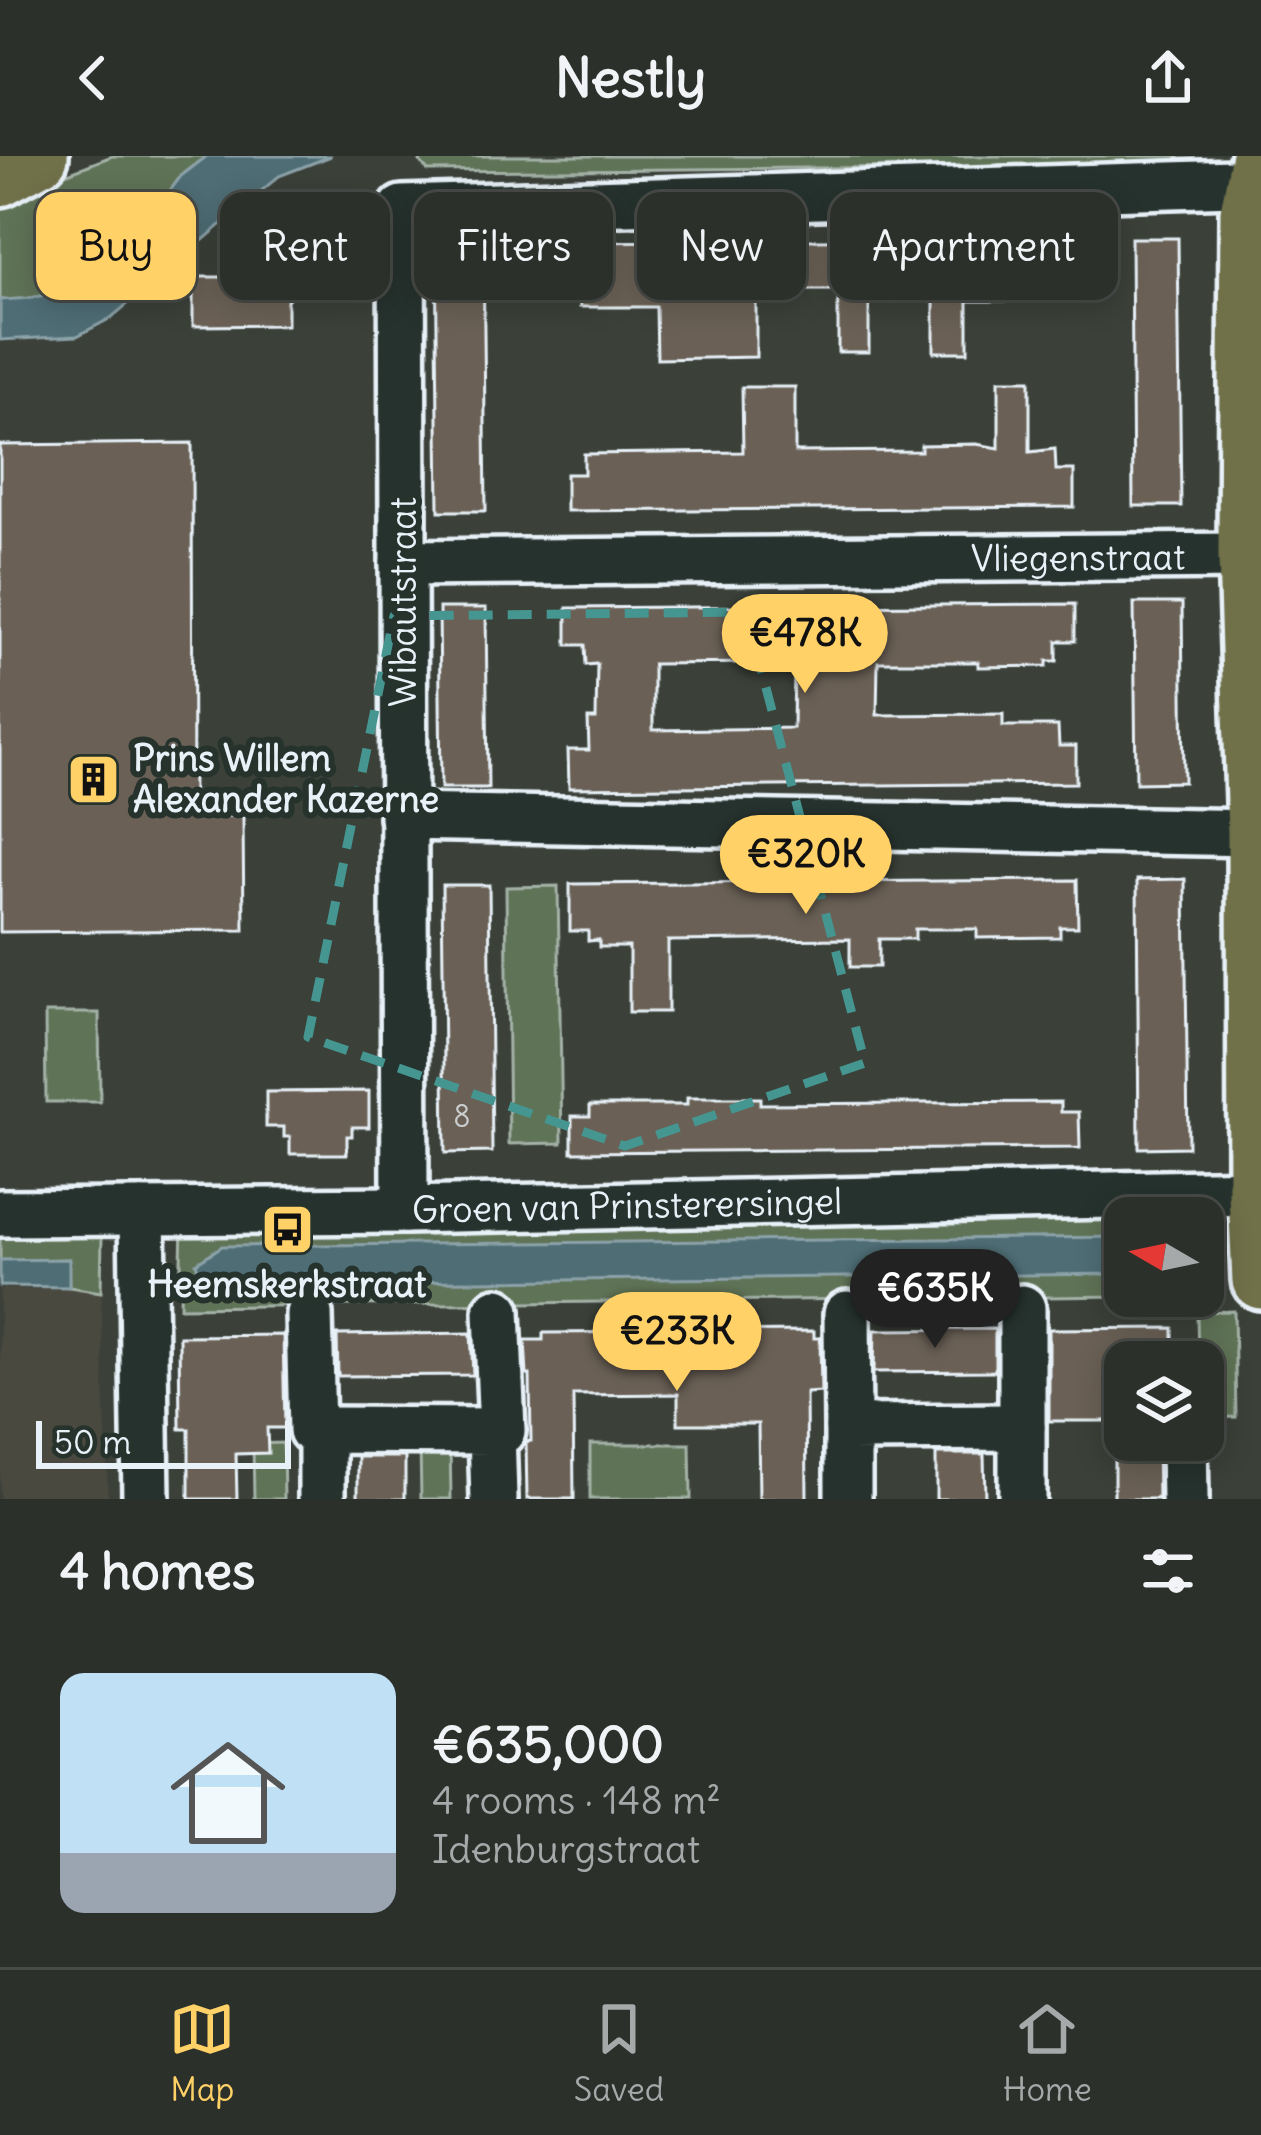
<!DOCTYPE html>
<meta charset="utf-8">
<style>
:root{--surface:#2c302b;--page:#383c37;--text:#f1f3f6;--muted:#a6a9a9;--line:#484b47;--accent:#ffd166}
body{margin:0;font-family:Delius,sans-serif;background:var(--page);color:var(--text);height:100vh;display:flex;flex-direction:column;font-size:45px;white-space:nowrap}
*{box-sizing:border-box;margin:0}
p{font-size:39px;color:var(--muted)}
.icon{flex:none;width:66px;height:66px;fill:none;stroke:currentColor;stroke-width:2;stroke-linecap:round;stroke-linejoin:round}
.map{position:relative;height:1343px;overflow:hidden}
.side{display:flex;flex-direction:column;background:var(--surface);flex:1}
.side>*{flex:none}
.guide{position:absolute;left:36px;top:36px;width:1191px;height:108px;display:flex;gap:24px}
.needle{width:78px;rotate:279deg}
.fabs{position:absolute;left:1104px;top:1041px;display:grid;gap:24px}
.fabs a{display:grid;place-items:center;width:120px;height:120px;border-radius:24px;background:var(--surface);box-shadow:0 6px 30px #0003,0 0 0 3px var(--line);font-size:60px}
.scale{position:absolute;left:36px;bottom:30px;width:255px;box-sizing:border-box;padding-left:12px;border:6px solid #e8f1f8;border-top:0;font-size:33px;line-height:42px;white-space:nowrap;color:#e8f1f8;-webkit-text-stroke:9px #26332d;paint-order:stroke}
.price{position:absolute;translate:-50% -102px;padding:0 27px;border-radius:42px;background:var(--accent);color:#111;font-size:39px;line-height:78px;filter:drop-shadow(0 3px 6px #0008)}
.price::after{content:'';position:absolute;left:50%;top:72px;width:36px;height:27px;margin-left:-18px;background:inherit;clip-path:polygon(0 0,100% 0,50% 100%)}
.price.active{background:#222;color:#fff}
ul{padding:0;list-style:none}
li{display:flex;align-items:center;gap:36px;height:300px;padding:0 60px}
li+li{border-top:3px solid var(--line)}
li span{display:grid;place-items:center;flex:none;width:336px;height:240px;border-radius:24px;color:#555}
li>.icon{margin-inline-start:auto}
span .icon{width:144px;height:144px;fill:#fffc;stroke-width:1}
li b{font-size:51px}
h2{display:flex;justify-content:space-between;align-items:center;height:144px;padding:0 60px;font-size:51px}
.tag{padding:0 42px;border-radius:24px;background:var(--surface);box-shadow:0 6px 30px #0003,0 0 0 3px var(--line);font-size:42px;line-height:108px}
.tag.active{background:var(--accent);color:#111}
header{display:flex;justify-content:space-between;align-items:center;height:156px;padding:0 60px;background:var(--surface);font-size:54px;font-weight:700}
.menu{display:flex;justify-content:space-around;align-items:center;height:168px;border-top:3px solid var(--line);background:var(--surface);font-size:33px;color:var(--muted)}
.menu a{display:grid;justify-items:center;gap:6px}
.menu .active{color:var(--accent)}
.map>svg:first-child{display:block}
.built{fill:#494a41}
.green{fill:#5f7357;stroke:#a4b2a8;stroke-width:3}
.water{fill:#4f6d75;stroke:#8ca2a9;stroke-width:3}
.building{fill:#6b6055;stroke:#e8f1f8;stroke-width:3;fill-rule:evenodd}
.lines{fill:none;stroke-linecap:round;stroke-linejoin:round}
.minor-casing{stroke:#e8f1f8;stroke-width:54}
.major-casing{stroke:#e8f1f8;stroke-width:66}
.minor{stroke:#26332d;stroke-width:45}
.major{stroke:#6f704a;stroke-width:57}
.marked{fill:none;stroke:#459590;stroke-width:9;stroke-dasharray:24 15;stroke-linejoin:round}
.labels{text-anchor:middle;stroke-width:12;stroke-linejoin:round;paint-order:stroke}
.number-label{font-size:30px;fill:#c9cdcf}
.street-label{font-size:36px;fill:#e8f1f8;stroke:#26332d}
.poi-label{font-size:36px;font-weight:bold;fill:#e8f1f8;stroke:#26332d;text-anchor:start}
</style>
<header><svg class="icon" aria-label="back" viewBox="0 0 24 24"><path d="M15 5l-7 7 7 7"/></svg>Nestly<svg class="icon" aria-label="share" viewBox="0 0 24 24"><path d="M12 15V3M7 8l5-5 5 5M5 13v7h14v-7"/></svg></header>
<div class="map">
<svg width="1261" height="1343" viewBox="0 0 1261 1343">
<rect width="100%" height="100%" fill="#3b4039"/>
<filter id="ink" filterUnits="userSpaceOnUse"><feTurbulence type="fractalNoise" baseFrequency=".00833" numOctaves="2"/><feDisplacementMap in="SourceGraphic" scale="24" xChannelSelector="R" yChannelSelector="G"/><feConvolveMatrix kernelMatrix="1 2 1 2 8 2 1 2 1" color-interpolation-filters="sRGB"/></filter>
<g filter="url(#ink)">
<polygon class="built" points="69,1131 101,1136 108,1343 0,1343 0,1133"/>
<g class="green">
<path d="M 112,0 L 207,0 L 181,20 L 119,103 C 99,102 84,121 68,130 C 46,142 24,143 0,144 L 0,43 Z"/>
<polygon points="421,0 1179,0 1176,9 428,15 420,6"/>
<polygon points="558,730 562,987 509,988 506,731"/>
<polygon points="45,857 99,857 100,946 46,946"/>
<polygon points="1214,1059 1222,1088 1223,1139 1203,1139 1203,1062 1125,1062 1125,1140 180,1151 182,1065"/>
<polygon points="0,1080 102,1080 101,1136 69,1131 68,1103 0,1105"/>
<polygon points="1234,1155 1236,1261 1203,1262 1203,1206 1198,1206 1197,1156"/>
<polygon points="283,1287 284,1343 254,1343 253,1288"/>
<polygon points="450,1287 451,1343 421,1343 420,1288"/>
<polygon points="590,1288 690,1288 691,1343 590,1343"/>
</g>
<g class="water">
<path d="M 207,0 L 331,0 L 279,20 L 111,162 L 77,180 L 0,184 L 0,144 C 24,143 46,142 68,130 C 85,121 99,102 119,103 L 181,20 Z"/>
<polygon points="1125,1081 1125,1118 202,1128 196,1107 222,1090"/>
<polygon points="69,1103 69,1131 0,1130 0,1104"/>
</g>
<g class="building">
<polygon points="305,40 349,40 349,77 358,77 359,104 333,105 312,124 307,124 287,144 287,169 193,170 193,121 274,121 273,78 306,77"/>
<polygon points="1061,82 1061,145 968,145 968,196 934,196 934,145 869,146 869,196 838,196 838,134 756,134 756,201 657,203 656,151 580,151 579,86"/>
<polygon points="1131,82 1178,82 1181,350 1133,350"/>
<polygon points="436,87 483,87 486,355 439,355"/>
<polygon points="999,224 1030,224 1030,296 1055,293 1056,314 1074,314 1074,351 566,355 566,318 584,318 584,298 743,296 742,231 795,231 795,296 921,295 921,289 976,288 999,292"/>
<polygon points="192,287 193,660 243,660 244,774 0,776 0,289"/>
<polygon points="1134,447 1182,447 1184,626 1136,627"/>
<path d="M 1075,448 L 1075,485 L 1057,485 L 1057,505 L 1047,505 L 1047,510 L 978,511 L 978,506 L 878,506 L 877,559 L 1003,558 L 1003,570 L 1058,570 L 1059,590 L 1076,590 L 1076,627 L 569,632 L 568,594 L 589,594 L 588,563 L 596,563 L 597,508 L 586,509 L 585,489 L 567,489 L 567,452 ZM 766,507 L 794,507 L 793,572 L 653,574 L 653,508 Z"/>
<polygon points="439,452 486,452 488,632 441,632"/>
<polygon points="1185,723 1188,991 1139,992 1137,724"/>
<polygon points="1077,724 1078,771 1060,771 1060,781 977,782 977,773 915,773 915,783 879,783 879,811 850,811 850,783 668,785 668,856 629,856 629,791 599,791 599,784 588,785 588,775 570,775 570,728"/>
<polygon points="442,729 489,729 492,996 445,997"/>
<polygon points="369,935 369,971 352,971 352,980 347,980 347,998 290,998 290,981 284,981 284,971 266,971 266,936"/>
<polygon points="687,942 760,942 760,948 1061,946 1061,956 1079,956 1080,992 572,996 572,960 590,960 590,949 687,949"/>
<polygon points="1173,1172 1173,1206 1125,1206 1125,1265 1049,1265 1049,1173"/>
<polygon points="995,1173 995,1215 874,1216 875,1174"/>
<polygon points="814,1175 814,1182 820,1182 821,1236 806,1237 807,1343 759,1343 758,1268 678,1268 678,1238 573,1239 574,1343 527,1343 526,1286 531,1285 530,1219 527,1219 525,1184 543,1184 543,1177"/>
<polygon points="471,1177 473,1219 338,1220 337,1179"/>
<polygon points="283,1179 285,1272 267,1272 268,1297 236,1298 237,1343 189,1343 189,1273 180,1273 179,1180"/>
<polygon points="1114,1284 1157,1284 1158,1343 1114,1343"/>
<polygon points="936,1298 984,1298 985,1343 936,1343"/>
<rect x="358" y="1301" width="47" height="42"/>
</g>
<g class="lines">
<defs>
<g id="minor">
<path id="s1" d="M 403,407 L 1247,400"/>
<polyline points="403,661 1256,677"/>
<polyline points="405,1054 402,53 1234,27 1254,31"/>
<polyline points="142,1056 146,1343"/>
<path id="s2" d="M 0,1057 L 405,1054 L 1257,1036"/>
<polyline points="1022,1152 1022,1271"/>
<polyline points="309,1158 312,1274 322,1274"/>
<polyline points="847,1158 848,1272"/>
<polyline points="492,1275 502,1275 497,1155"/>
<polyline points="1184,1284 1185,1343"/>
<polyline points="322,1343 322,1274 492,1275 494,1343"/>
<polyline points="848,1343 848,1272 1022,1271 1022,1343"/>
</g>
<g id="major">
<polyline points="1260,0 1249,57 1247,400 1256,677 1257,1036 1261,1124"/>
<polyline points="0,21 39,0"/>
</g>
</defs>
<use href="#minor" class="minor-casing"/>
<use href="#major" class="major-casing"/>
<use href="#minor" class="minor"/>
<use href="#major" class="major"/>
</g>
</g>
<path class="marked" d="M 746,456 L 865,907 L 625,990 L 308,881 L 394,460 Z"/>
<defs>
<symbol id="building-square" viewBox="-11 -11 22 22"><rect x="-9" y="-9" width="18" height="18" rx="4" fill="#ffd166" stroke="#26332d"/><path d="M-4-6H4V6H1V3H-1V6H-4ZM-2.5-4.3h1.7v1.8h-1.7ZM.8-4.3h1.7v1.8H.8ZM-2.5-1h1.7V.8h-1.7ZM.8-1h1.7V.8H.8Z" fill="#111"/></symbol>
<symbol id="bus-square" viewBox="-11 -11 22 22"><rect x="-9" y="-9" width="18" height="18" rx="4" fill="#ffd166" stroke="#26332d"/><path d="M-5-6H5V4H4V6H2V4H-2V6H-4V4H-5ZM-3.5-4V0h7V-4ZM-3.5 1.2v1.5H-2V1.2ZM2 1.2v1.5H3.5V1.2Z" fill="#111"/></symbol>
</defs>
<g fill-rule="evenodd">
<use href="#building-square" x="64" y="594" width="59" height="59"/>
<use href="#bus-square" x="258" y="1044" width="59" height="59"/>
</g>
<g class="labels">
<g class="number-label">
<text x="462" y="971">8</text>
</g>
<g class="street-label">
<text dy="13" stroke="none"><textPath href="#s1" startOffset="675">Vliegenstraat</textPath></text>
<text transform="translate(403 446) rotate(-90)" y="13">Wibautstraat</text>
<text dy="13" stroke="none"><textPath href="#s2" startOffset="627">Groen van Prinsterersingel</textPath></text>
</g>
<g class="poi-label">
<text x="133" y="615">Prins Willem<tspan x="133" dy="41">Alexander Kazerne</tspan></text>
<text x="287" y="1141" text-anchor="middle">Heemskerkstraat</text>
</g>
</g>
</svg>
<div class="fabs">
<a><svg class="needle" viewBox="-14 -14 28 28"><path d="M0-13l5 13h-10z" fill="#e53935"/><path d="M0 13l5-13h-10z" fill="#a6a9a9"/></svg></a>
<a><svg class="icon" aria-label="layers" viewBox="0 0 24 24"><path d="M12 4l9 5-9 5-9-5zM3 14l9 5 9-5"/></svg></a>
</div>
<div class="scale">50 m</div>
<b class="price" style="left:805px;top:540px">€478K</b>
<b class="price" style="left:806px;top:761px">€320K</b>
<b class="price active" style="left:935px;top:1195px">€635K</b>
<b class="price" style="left:677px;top:1238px">€233K</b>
<div class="guide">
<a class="tag active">Buy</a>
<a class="tag">Rent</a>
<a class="tag">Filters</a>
<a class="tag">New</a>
<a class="tag">Apartment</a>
</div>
</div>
<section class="side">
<h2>4 homes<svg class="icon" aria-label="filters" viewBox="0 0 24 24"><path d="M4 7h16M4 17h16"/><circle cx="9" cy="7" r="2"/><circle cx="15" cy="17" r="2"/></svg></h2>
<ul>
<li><span style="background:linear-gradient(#bfe0f5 75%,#9aa5b1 0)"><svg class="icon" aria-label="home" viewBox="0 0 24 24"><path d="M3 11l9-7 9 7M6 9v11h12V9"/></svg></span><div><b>€635,000</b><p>4 rooms · 148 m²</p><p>Idenburgstraat</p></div></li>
</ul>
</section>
<nav class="menu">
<a class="active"><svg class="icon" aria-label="map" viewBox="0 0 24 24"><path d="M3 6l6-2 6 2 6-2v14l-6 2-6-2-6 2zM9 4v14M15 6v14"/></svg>Map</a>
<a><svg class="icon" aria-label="saved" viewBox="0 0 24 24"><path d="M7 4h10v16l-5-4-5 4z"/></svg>Saved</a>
<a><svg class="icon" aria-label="home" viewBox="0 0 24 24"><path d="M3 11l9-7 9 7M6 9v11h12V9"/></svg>Home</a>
</nav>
